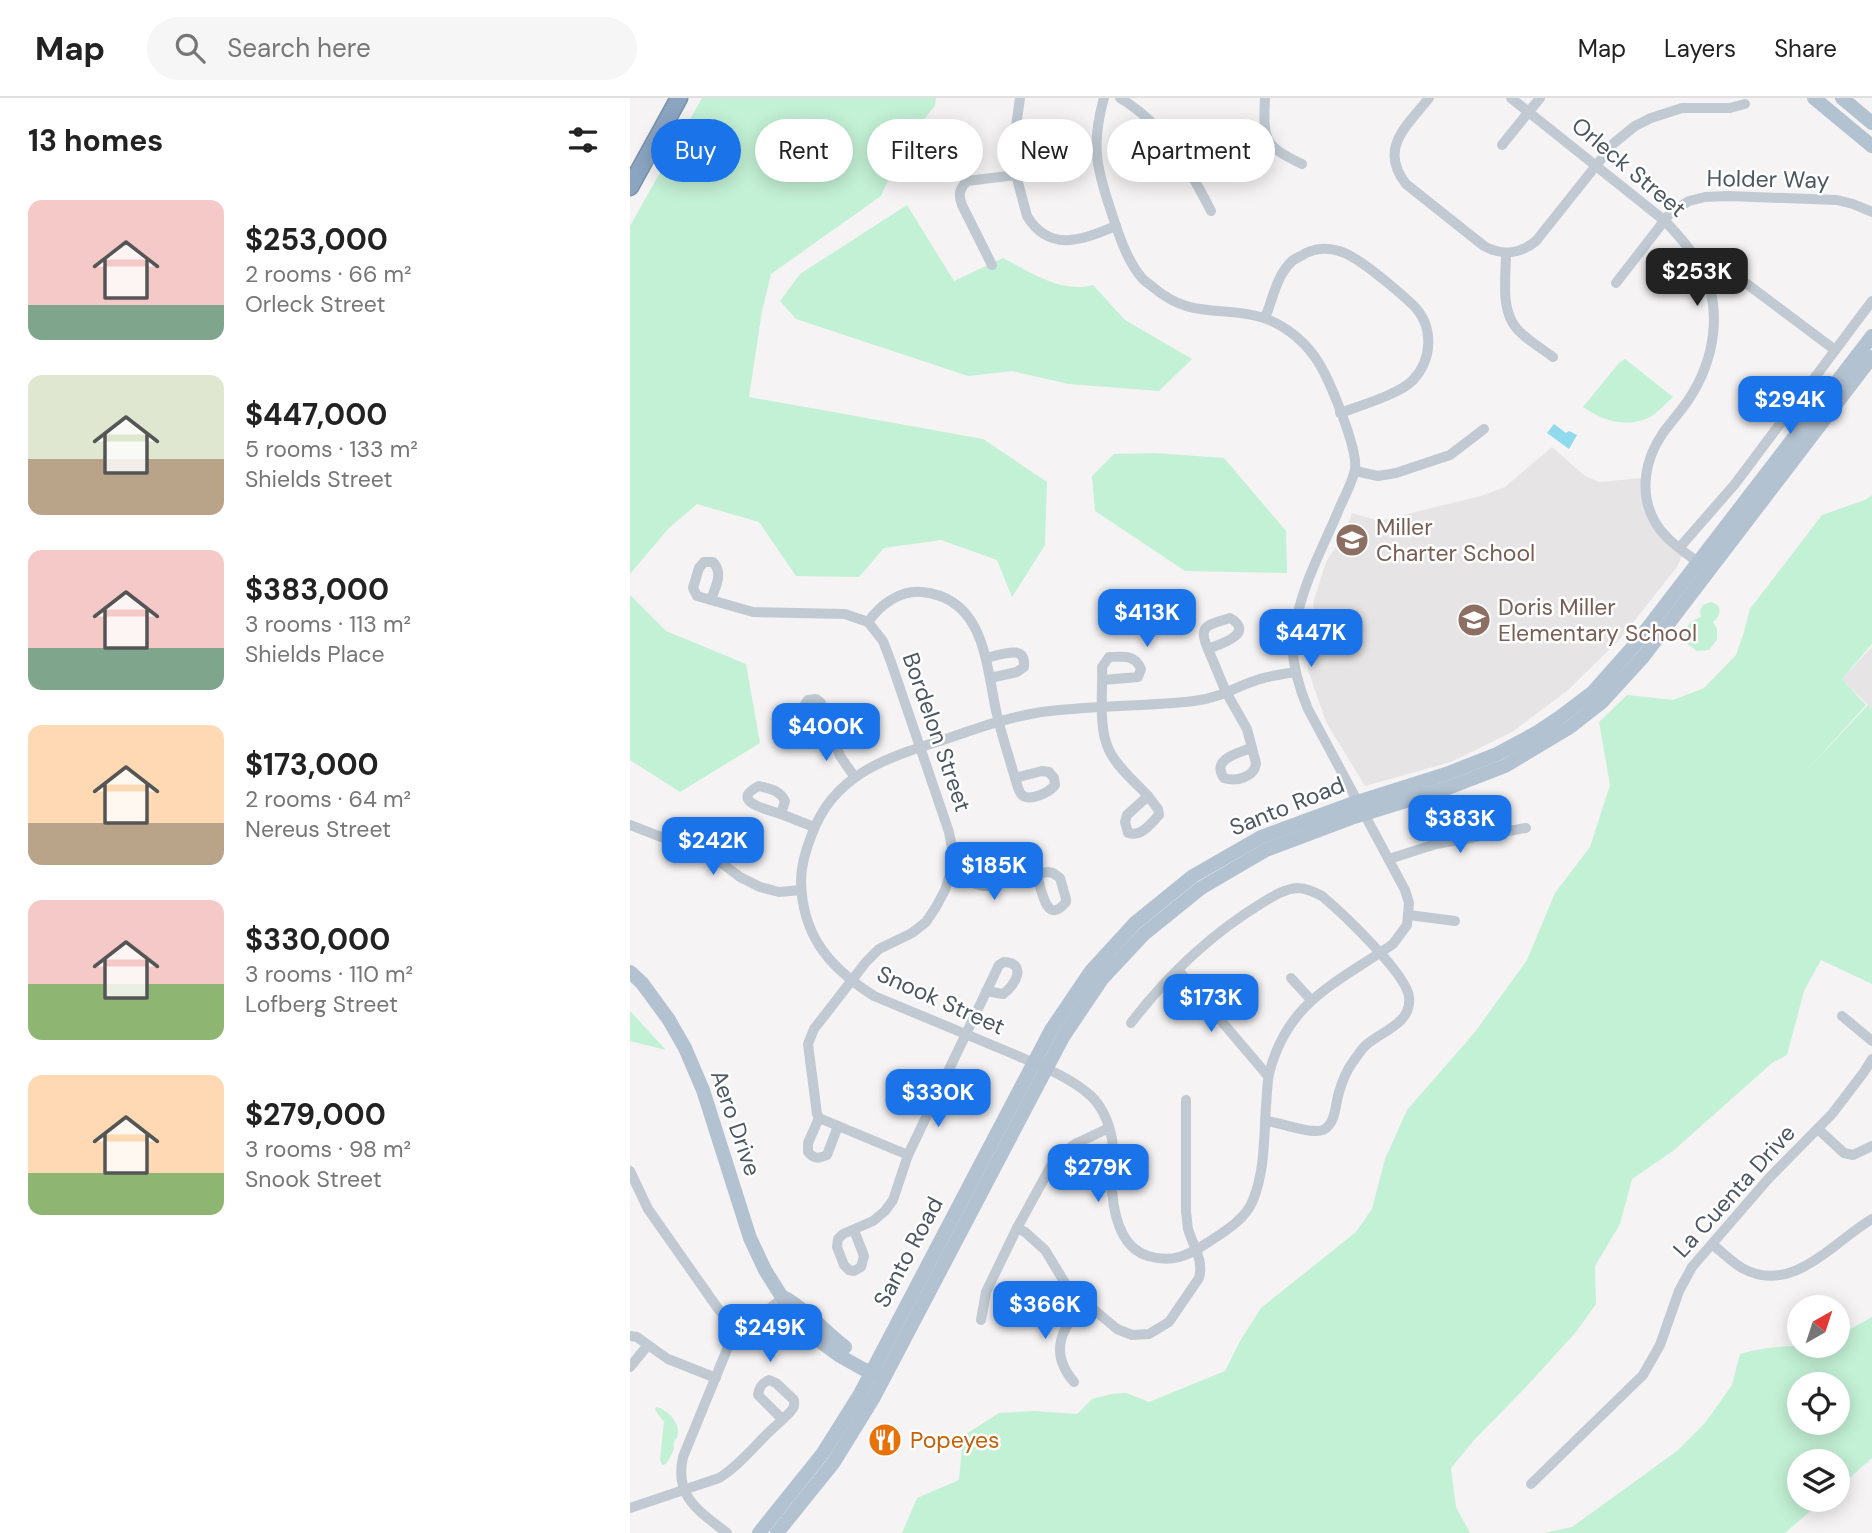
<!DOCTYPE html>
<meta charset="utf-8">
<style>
:root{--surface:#fff;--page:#f6f6f6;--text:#222;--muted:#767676;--line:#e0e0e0;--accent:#1a73e8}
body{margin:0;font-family:"DM Sans",sans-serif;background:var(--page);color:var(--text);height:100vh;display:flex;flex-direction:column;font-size:26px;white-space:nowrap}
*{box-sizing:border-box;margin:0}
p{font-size:23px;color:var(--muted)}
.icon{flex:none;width:38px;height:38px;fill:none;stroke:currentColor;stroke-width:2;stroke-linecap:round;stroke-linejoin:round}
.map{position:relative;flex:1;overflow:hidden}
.drawer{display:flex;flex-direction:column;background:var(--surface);width:630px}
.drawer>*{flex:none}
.banner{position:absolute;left:21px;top:21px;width:665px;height:63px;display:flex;gap:14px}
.needle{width:46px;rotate:39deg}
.buttons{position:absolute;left:1157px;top:1197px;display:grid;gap:14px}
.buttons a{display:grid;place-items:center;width:63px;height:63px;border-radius:50%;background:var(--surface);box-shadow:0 4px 18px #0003;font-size:35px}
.price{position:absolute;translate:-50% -60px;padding:0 16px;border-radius:14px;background:var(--accent);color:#fff;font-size:23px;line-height:46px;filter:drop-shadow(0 2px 4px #0008)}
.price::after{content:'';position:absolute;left:50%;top:42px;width:21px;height:16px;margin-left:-10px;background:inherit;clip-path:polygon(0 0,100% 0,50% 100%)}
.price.current{background:#222;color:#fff}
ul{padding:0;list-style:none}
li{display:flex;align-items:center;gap:21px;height:175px;padding:0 28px}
li span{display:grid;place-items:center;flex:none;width:196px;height:140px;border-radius:14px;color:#555}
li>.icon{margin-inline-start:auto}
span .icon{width:84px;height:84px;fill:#fffc;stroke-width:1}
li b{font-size:30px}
h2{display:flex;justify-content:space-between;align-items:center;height:84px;padding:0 28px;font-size:30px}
.pill{padding:0 24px;border-radius:32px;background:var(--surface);box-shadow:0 4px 18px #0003;font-size:24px;line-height:63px}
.pill.current{background:var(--accent);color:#fff}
header{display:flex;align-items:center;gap:42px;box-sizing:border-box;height:98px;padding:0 35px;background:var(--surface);border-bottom:2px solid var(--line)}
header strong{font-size:33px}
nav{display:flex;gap:38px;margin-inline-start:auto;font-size:24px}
.search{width:490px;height:63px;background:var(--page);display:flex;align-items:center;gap:18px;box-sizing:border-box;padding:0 24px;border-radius:38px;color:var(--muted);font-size:26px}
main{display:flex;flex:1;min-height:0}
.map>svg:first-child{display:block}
.education{fill:#e6e4e5}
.green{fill:#c3f1d5;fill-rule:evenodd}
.water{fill:#90daee}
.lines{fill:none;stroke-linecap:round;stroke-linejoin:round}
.highway-casing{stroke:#7690ad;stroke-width:19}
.minor{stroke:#c1cad2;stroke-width:10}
.major{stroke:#b3c2d1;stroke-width:14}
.highway{stroke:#8ba5c1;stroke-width:16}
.labels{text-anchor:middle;stroke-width:5;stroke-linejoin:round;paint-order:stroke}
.street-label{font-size:23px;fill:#4a5661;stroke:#fff}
.education-label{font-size:23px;fill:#785e54;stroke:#fff;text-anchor:start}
.food-label{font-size:23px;fill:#c56008;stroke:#fff;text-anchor:start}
</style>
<header>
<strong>Map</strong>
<div class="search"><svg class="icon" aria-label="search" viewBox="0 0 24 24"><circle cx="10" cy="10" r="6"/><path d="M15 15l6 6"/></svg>Search here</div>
<nav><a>Map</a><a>Layers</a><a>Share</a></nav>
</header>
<main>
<section class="drawer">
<h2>13 homes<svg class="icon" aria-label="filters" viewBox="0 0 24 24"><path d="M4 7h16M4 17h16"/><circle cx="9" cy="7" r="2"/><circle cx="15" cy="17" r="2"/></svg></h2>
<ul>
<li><span style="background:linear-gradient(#f6c9c9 75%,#7fa58c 0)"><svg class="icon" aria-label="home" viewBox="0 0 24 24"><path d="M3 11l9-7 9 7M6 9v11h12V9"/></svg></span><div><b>$253,000</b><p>2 rooms · 66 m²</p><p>Orleck Street</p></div></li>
<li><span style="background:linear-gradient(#dfe7d0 60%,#b9a48a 0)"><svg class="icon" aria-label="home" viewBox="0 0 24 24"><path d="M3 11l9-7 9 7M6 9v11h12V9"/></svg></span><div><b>$447,000</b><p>5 rooms · 133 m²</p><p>Shields Street</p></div></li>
<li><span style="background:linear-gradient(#f6c9c9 70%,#7fa58c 0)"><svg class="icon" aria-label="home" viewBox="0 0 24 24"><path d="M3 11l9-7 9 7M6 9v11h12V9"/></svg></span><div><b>$383,000</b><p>3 rooms · 113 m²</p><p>Shields Place</p></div></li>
<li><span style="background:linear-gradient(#ffd9b3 70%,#b9a48a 0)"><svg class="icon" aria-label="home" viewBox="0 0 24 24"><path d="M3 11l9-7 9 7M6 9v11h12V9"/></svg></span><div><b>$173,000</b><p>2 rooms · 64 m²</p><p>Nereus Street</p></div></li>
<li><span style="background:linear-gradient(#f6c9c9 60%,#8fb573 0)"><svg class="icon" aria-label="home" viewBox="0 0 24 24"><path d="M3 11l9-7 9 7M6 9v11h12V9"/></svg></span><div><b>$330,000</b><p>3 rooms · 110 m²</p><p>Lofberg Street</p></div></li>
<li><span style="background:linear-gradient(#ffd9b3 70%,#8fb573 0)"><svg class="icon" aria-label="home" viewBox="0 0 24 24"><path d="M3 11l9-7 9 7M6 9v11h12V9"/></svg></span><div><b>$279,000</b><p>3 rooms · 98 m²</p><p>Snook Street</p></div></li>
</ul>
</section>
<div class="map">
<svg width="1242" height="1435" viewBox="0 0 1242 1435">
<rect width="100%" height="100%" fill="#f5f3f3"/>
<g class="education">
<polygon points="922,349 955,378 969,384 1012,380 1025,432 1052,458 1047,469 990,541 938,592 882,634 821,664 735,688 696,624 678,572 684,502 696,464 716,433 722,415 748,423 851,398 875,389"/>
<polygon points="1242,549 1242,611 1212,581"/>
</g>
<g class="green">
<polygon points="72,0 306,0 305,8 267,53 257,85 251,98 141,176 132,213 119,299 353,341 417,384 415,447 382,499 367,462 311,442 254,450 229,479 166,478 129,424 67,406 38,431 0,476 0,128"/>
<path d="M 277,107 L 324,183 L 373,160 C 400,174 432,196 463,187 L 495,222 L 562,261 L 529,293 L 439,286 L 382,273 L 338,278 L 166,221 L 150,203 L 170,176 Z"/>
<path d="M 995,261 L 1043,299 C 1036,305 1029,313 1022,318 C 999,331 972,323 953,309 L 989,265 Z"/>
<polygon points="524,355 594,360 656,433 657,475 555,473 465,413 462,378 484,356"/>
<polygon points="1242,397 1242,546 1212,581 1236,607 1176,673 1238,607 1242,611 1242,886 1191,862 1174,893 1157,957 1142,965 1043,1053 1002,1081 990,1126 965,1168 966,1206 946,1234 895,1290 845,1341 821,1370 826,1409 840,1435 272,1435 287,1400 329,1382 333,1338 369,1315 405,1313 447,1316 462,1301 482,1296 496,1295 519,1304 595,1273 610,1243 631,1210 726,1134 742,1111 755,1061 777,1012 845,934 897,862 925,795 960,749 980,687 969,624 997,597 1043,602 1074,590 1106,557 1113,537 1120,511 1192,417 1235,402"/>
<polygon points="0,497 36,533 116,566 130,645 50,694 0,662"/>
<path d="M 1081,504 C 1092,507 1092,518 1083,524 L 1087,531 L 1087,542 L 1079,552 L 1067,553 L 1055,544 C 1053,531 1058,523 1071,519 L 1070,512 L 1073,507 Z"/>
<polygon points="0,913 36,952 0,943"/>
<path d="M 1242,1219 L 1242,1360 L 1208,1390 L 1208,1363 L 1169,1363 L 1169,1402 L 1193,1402 L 1155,1435 L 914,1435 L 942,1429 L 1047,1353 L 1075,1325 L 1102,1287 L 1110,1256 C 1143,1246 1174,1248 1208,1248 L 1208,1238 ZM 1169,1286 L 1208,1286 L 1208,1325 L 1169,1325 Z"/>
<path d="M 26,1309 C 38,1312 52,1325 47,1340 C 46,1341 44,1342 44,1344 C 43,1346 44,1348 44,1350 C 43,1355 39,1361 36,1366 L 32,1367 L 30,1361 L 34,1324 L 25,1312 Z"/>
</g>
<polygon class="water" points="924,326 936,335 939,333 947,337 939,351 917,335"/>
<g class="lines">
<defs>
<polyline id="highway" points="0,89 49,0"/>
</defs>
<use href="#highway" class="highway-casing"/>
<g class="minor">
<path d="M 390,0 L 383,50 L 386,77 L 397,118 C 420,156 454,141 486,128"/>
<path d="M 474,0 C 461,46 466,69 481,113 C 488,135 497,163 512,180 C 515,184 521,187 524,190 C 562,222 593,207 634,220 C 657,228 678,246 690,267 C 701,286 728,351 725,371 C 723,384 712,403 707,416 C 692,451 673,486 666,524 C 664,531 662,538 662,545 C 663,568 669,590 678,611 L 775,792 L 779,805 L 777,827 L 763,846 C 707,885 657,903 639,976 C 637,986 637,997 636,1008 C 634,1038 635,1073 623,1102 C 616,1121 594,1134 577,1145 C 557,1158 543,1165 518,1158 C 491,1150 484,1117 482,1093 C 481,1079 485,1064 483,1050 C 482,1032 474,1010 461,998 C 439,978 408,967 381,955 C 336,936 290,917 244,898 C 200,870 172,838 171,783 C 171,767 176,751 182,736 C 205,673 261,659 319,640 C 348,630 376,620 406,615 C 458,607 512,609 564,603 C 586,601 604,590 624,583 C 637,578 652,576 666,574"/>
<path d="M 490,0 C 535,27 558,68 581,113"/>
<path d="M 635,0 C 633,42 634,48 672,66"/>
<path d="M 799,0 C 777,28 748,50 776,86 L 854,148 C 872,158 890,156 906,143 L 984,45 L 1005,28 L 1021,20 L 1052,10 L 1100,10 L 1115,6"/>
<path d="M 881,0 L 1035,123 C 1048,137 1061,151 1071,169 C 1094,211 1084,263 1059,301 C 1051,313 1041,324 1033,335 C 1015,361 1009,394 1024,422 C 1034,442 1057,455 1074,469"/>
<polyline points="872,47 910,0"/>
<path d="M 876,155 C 876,179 870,212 887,231 C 897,242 911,250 923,259"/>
<path d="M 362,167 L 332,107 C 328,96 329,92 337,83 L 386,77"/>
<polyline points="986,185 1041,114 1059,103 1075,99 1098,98 1207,102 1223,106 1242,114"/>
<path d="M 1077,185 C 1092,181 1102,180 1117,186 L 1205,252"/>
<path d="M 635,220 C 643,201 646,178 662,163 C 666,160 672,158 676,155 C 706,141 731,164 753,181 C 764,190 775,199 785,209 C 804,230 802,262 783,282 C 770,296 729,308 710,315"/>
<polyline points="725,373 748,378 766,375 820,357 854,331"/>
<polyline points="1050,449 1105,386 1242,203"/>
<path d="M 74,464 L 83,464 C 94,476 85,489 81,502 L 67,498 L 63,490 L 69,470 Z"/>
<polyline points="81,502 123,514 215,516 238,524 253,543 261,564 319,734 322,750 322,771 315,792 306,809 296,824 282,835 249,851 236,864 184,931 178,946 187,1016 189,1020 278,1057"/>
<path d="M 600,520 C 626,535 591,546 578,551 C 567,527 578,527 600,520 Z"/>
<path d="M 238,524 C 251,506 270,492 292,494 C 356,500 356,569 367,617 C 372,638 379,659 385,680"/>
<path d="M 578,551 L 596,594 L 617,631 L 626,665 C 625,679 606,684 594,680 C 581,661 608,655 621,650"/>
<path d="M 356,560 C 371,557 396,545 394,569 L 387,574 L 360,580"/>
<path d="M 473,582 L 508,579 L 511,571 C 505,556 493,559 479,559 L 472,569 C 473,594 468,629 479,652 C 486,668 506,685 518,698"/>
<path d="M 186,601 L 191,605 L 201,634 L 190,637 L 182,635 C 174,624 168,614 178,602 Z"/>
<polyline points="201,634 210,658 224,678"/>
<path d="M 412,673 L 419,674 L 424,680 L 425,687 C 420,694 400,704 392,697 C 388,693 387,685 385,680 Z"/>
<path d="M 129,688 C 140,691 150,692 155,703 L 151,716 C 138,712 98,703 129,688 Z"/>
<path d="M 518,698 L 528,711 L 529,717 C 520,726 512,739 498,735 L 495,724 L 497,717 Z"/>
<polyline points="151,716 184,729"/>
<polyline points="0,727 85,760 110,779 130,789 149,794 171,792"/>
<polyline points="759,761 806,746 896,730"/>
<path d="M 418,774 L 423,775 L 430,780 L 436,801 L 436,804 C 416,829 411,790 407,776 Z"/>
<polyline points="320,779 353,788 361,788 407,776"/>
<polyline points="779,817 825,823"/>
<polyline points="548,872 638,978"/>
<polyline points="661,880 681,902"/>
<polyline points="1212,918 1242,943"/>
<path d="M 501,925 C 537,878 581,836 632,805 C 642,799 654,791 667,790 C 676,790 684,794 692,798 C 711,814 777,876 779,899 C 782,926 751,933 735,948 C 730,953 726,960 722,965 C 716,974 712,984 709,994 C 705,1007 706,1026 693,1032 C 681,1037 650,1024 635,1023"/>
<path d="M 189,1020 L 178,1045 L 178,1054 C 184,1061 188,1061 197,1057 L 208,1028"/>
<polyline points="1188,1031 1214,1055 1223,1057 1242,1048"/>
<polyline points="0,1073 18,1111 89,1212 109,1234"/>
<path d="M 387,1130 L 395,1134 L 415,1152 L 438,1190 L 487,1231 L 502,1237 L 519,1236 L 539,1224 L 569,1180 C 574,1162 563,1148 558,1131 C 557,1125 557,1119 556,1114 L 556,1002"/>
<path d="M 224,1132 L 234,1158 L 231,1169 L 224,1173 L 219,1172 L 214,1167 L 207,1149 L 208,1141 L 213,1136 L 243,1123 L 255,1113 L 263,1102 L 278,1057 L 369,867 L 374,864 C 398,865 385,888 373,896 L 356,893"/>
<path d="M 1082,1146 C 1092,1154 1102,1164 1112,1170 C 1162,1198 1203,1144 1242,1121"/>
<polyline points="351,1222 356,1194 387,1130 421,1068 435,1053 445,1046 479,1030"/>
<polyline points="0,1238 7,1239 18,1247 0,1269"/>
<polyline points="18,1247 38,1261 86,1280"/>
<path d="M 444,1284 C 418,1254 432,1230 454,1204"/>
<polyline points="901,1386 1013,1277 1030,1247 1049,1193 1062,1169 1139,1080 1202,1016 1234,974 1242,961"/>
<path d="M 0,1410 L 89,1380 C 107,1369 121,1352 136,1337 C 144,1329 154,1321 161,1313 C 165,1308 164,1308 164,1302 L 146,1285 L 139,1282 C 132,1285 129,1289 128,1297 L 152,1321"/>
<path d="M 97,1435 C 69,1413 44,1399 53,1359 L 98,1249 L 109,1234 L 153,1200"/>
</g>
<g class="major">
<polyline points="1184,0 1242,48"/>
<polyline points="1212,0 1242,25"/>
<polyline points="0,874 12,885 39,922 55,950 73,992 120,1140 135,1172 162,1215 191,1244 210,1258 233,1271 250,1277"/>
<path d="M 155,1200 C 177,1212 194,1233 215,1249"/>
<polyline points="129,1435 193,1355 230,1296 421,932 461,873 505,825 563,778 631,739 718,707 816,676 867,656 906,635 930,619 963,594 1003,549 1242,238"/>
<polyline points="147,1435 204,1364 244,1299 433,939 472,881 514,836 571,790 636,752 724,719 818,690 875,668 940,629 972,604 1013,559 1242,259"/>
</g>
<use href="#highway" class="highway"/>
</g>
<defs>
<symbol id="school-disc" viewBox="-11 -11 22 22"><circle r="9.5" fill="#8d6e63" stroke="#fff"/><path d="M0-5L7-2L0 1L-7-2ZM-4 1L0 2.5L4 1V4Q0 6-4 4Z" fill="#fff"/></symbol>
<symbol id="restaurant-disc" viewBox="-11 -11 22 22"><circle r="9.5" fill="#e8710a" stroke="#fff"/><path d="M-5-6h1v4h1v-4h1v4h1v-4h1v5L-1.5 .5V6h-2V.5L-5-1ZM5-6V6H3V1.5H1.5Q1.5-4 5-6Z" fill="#fff"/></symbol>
</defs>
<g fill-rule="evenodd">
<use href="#school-disc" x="703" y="423" width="38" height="38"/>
<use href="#school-disc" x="825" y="503" width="38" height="38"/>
<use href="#restaurant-disc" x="236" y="1323" width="38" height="38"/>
</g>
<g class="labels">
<g class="street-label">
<text transform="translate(999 69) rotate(40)" y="8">Orleck Street</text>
<text transform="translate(1138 81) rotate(1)" y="8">Holder Way</text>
<text transform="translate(307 634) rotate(71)" y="8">Bordelon Street</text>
<text transform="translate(657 708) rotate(-22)" y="8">Santo Road</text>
<text transform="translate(311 902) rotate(24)" y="8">Snook Street</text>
<text transform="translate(106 1025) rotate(71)" y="8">Aero Drive</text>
<text transform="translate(1104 1093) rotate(-48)" y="8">La Cuenta Drive</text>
<text transform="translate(278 1154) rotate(-62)" y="8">Santo Road</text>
</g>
<g class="education-label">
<text x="746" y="437">Miller<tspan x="746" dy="26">Charter School</tspan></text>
<text x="868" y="517">Doris Miller<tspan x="868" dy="26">Elementary School</tspan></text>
</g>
<g class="food-label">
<text x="280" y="1350">Popeyes</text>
</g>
</g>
</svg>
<div class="buttons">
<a><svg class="needle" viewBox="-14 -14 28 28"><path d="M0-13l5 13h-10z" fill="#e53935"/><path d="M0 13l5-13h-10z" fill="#767676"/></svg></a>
<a><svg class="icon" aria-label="locate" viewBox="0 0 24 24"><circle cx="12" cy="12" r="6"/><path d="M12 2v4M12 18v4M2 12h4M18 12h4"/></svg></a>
<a><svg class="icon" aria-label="layers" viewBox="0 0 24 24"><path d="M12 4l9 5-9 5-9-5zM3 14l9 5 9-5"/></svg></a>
</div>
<b class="price current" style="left:1067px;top:210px">$253K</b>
<b class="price" style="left:1160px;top:338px">$294K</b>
<b class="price" style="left:517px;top:551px">$413K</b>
<b class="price" style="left:681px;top:571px">$447K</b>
<b class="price" style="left:196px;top:665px">$400K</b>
<b class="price" style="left:830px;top:757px">$383K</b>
<b class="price" style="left:83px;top:779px">$242K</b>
<b class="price" style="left:364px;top:804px">$185K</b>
<b class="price" style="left:581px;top:936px">$173K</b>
<b class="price" style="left:308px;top:1031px">$330K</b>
<b class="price" style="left:468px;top:1106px">$279K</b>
<b class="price" style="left:415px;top:1243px">$366K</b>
<b class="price" style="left:140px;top:1266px">$249K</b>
<div class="banner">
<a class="pill current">Buy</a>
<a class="pill">Rent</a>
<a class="pill">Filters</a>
<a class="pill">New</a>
<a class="pill">Apartment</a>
</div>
</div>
</main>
